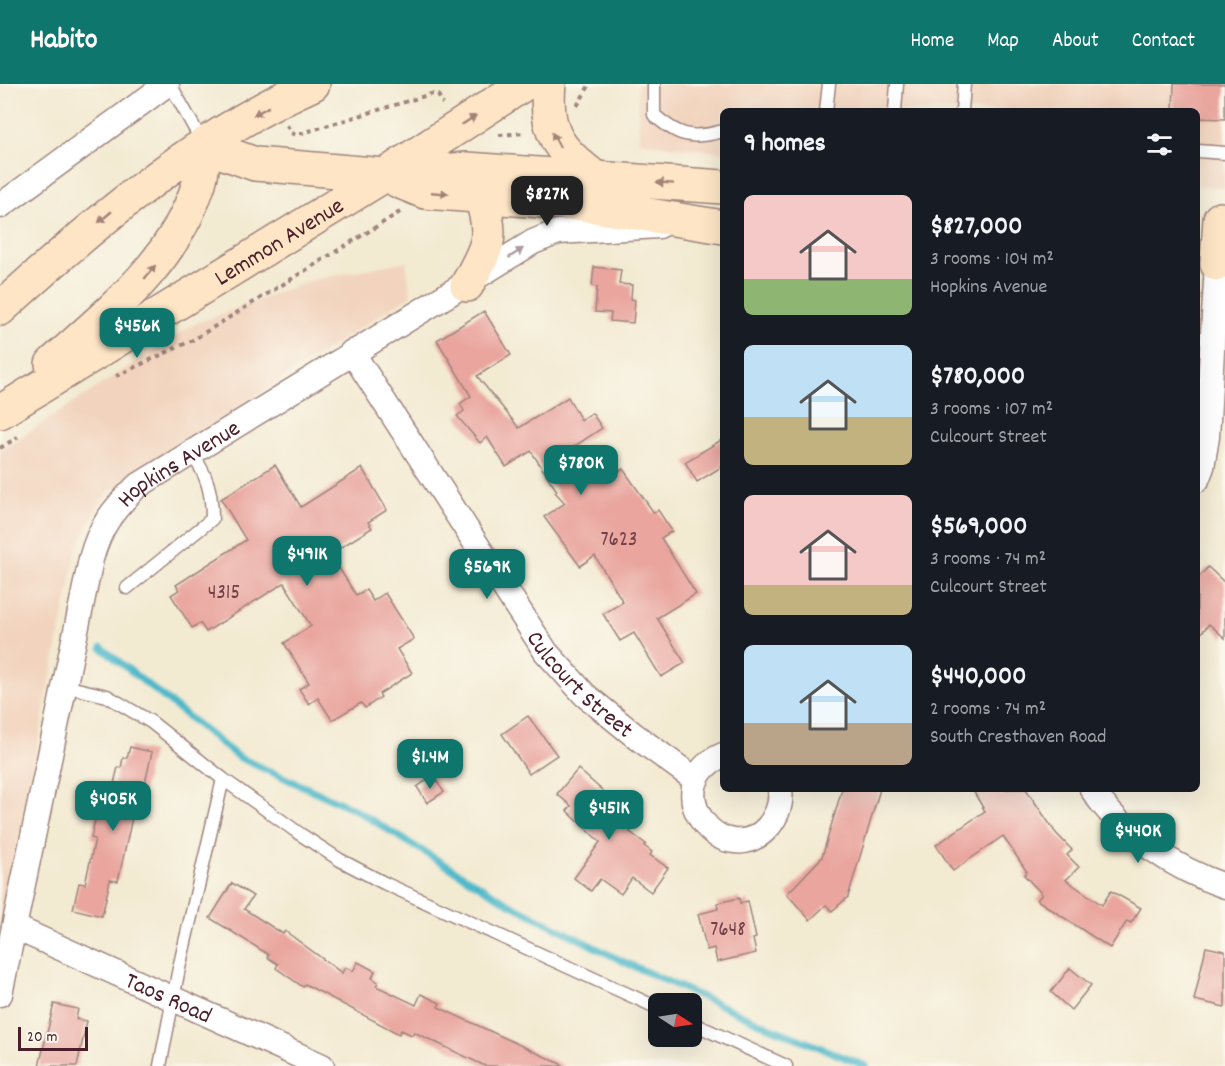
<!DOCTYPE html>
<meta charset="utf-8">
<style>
:root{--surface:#171b24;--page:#20242c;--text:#f1f3f6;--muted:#9ea1a6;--accent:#0f766e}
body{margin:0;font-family:Dekko,sans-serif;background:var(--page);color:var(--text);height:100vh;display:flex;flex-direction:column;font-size:22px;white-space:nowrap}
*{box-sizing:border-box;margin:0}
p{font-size:20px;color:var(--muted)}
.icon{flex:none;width:33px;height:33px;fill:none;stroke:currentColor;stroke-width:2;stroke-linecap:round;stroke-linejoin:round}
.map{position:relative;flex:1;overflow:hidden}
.sheet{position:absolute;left:720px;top:24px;width:480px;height:684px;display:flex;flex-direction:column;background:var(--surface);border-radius:9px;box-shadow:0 6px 24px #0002}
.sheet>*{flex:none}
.needle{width:39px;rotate:102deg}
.buttons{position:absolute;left:648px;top:909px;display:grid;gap:12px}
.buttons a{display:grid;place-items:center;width:54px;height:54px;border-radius:9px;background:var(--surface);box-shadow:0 6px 24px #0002;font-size:30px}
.scale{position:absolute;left:18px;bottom:15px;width:70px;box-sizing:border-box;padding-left:6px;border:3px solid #4a1f2b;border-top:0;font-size:16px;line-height:21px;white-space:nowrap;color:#4a1f2b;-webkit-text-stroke:4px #fbf7ec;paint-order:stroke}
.price{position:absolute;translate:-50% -51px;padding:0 14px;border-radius:12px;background:var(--accent);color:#fff;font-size:20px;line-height:39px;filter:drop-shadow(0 2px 3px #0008)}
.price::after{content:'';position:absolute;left:50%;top:36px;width:18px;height:14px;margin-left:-9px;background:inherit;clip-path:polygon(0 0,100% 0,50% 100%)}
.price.selected{background:#222;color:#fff}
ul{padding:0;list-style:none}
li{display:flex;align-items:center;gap:18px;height:150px;padding:0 24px}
li span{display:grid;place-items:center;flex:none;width:168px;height:120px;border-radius:9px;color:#555}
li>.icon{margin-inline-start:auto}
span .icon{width:72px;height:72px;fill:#fffc;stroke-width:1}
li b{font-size:26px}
h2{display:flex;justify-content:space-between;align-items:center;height:72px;padding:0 24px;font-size:26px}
header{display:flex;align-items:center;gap:36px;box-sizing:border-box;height:84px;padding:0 30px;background:var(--accent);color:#fff}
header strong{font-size:28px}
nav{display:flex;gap:33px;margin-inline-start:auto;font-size:21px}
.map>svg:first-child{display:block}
.built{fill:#f2d4be}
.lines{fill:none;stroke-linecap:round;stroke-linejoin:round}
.stream{stroke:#4eb9ca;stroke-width:7}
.building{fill:#e9a59e}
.service-casing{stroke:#9e847e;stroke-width:15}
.minor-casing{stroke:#9e847e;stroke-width:27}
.secondary-casing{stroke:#9e847e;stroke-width:36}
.path{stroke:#9e847e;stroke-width:4;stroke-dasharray:4.5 4.5;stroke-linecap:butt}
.service{stroke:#fff;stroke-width:12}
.minor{stroke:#fff;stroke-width:24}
.secondary{stroke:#fde5c5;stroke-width:33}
.oneway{fill:#a48278}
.oneway2{fill:#ae9aa0}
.labels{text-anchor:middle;stroke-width:4.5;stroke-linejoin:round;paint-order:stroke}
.number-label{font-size:21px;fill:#724048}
.street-label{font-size:24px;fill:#4a1f2b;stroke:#fbf7ec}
</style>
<header>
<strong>Habito</strong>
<nav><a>Home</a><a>Map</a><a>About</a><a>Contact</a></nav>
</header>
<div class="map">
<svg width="1225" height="982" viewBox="0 0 1225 982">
<rect width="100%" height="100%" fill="#fbf7ec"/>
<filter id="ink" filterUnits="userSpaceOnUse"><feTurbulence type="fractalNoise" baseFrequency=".0167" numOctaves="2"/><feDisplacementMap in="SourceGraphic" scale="12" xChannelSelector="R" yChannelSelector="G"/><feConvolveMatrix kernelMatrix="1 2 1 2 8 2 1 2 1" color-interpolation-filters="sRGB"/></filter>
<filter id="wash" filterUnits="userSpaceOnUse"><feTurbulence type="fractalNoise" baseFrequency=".008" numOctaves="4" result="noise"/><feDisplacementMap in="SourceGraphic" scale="24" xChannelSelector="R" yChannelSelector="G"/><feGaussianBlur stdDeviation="1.35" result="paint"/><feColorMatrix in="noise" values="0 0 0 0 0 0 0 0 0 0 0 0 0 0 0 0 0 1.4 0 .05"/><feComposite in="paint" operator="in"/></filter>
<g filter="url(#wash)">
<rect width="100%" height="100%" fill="#f3ead2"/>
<g class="built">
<polygon points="638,0 1225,0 1225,104 1197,102 1197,27 723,27 723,68 680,64 639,57"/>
<polygon points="406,177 411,211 110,407 98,423 77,464 0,847 0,367 194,240 309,197"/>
</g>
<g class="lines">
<polyline class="stream" points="102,564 238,673 354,725 508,819 622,877 769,943 866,982"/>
</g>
<g id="blocks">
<g class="building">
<polygon points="1174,0 1225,0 1225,35 1197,34 1197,27 1173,27"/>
<polygon points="594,183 621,186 619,200 632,201 631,215 635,216 633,239 610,237 611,229 595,228 597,203 592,202"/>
<polygon points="484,227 511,271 477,292 519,344 568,313 581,336 592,329 602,344 566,368 610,377 617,388 623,385 654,429 658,426 672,447 661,454 696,510 657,534 685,579 661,593 634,549 620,557 603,530 623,518 595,472 580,482 544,433 565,419 555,408 557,407 531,367 506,383 487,353 480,359 457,332 464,327 460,320 471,312 437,256"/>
<polygon points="723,355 723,382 697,398 685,378"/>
<polygon points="275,381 301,423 362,384 387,426 368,438 372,444 330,470 356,511 366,506 373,517 385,509 414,555 397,565 412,589 379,610 381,613 365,624 361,619 332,636 318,614 309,620 299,605 309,599 284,559 311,542 284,499 206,548 200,539 192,544 171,511 179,506 176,501 246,456 221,415"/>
<polygon points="1208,483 1225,499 1225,554 1209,540 1197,554 1197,495"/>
<polygon points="528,632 557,671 529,690 502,650"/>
<polygon points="130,663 152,668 141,717 136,716 118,797 110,796 102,832 73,825 79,799 85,800 95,755 91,754 98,722 108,725 118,683 121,684 123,674 127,674"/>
<polygon points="578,685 612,715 604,724 632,744 630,748 646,760 644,762 652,768 650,771 668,784 651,808 632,794 621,810 600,795 591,807 574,794 600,758 567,727 571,722 557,710"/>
<polygon points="433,692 444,708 427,719 417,703"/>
<polygon points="842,705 880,705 848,813 832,827 826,821 810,836 787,810 822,773"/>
<polygon points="972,705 1026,705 1055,748 1072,766 1067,771 1079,783 1066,796 1102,821 1111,807 1141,824 1131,839 1127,837 1110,864 1037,816 1042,810 1024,791 1027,788 1003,752 953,787 936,761 985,727"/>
<polygon points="232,799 253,812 244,825 283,850 285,847 342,889 345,883 353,887 358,878 375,887 372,894 378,898 376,902 416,921 421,910 440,919 438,923 565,982 485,982 414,948 412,951 401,946 399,950 305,900 303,903 276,884 278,880 267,873 269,871 210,834"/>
<polygon points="739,814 740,819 748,817 756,854 753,855 756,869 717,878 714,864 707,866 698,830 718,825 717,819"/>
<polygon points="1206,863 1225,867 1225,923 1194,916"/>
<polygon points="1070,884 1091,901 1071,926 1051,908"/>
<polygon points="54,920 78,925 76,935 87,937 77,982 39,982"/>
</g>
</g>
</g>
<g filter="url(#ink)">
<use href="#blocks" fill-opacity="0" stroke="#9e847e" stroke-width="1.5"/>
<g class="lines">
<defs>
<g id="service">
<polyline points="170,0 204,61"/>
<path d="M 654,0 L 654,31 C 678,52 691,56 723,47"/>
<polyline points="826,27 829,0"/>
<polyline points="895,27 897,0"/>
<polyline points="962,27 964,0"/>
<polyline points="1197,67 1225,69"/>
<path d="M 127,504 L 212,435 C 212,408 207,390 191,369"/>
<polyline points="64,602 107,612 151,638 223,695 300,750 340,776 384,799 658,924"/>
<polyline points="692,939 786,982"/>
<polyline points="160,982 179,884 223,695"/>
</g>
<g id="minor">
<polyline points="0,122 167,0"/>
<path id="s1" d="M 352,268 L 546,568 L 585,611 L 634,651 L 696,696"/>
<polyline points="1197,396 1202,383 1207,353 1217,180"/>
<path d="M 723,671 C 653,702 723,792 768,743 C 777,732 782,719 780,705"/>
<path d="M 1092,705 C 1121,750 1175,785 1225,802"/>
<path id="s2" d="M 14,843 L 322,982"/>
<path id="s3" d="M 0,910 L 91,475 C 100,442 112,427 136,403 L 533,158 L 558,148 L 659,142"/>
</g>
<g id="secondary">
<path d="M 549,0 C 544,49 559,67 597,95"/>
<polyline points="205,62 255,80 385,91 467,85 723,103"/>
<polyline points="398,97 425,108 581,120 723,143"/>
<polyline points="1217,180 1220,135"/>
<path d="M 467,201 C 487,163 495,156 481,113"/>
<path d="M 0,225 C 93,140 197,52 313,0"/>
<path d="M 52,280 C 111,226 175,178 199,99 C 203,87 203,74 205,62"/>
<path id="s4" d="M 0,328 L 385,91 L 524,0"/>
</g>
</defs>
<use href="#service" class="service-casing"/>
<use href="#minor" class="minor-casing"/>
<use href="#secondary" class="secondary-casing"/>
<g class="path">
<polyline points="577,22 590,0"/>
<polyline points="287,41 291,49 296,51 431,10 438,11 443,20"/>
<polyline points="499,51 524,49"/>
<polyline points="116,292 191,257 400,128"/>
<polyline points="0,364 18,353"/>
</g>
<use href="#service" class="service"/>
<use href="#minor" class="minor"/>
<use href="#secondary" class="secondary"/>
</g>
<defs><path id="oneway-solid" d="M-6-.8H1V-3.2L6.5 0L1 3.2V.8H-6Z" transform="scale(1.5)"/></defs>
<g class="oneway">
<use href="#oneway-solid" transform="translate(261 27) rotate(151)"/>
<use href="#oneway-solid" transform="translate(469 36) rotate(-33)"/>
<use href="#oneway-solid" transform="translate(556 56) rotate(-118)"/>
<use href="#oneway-solid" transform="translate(665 99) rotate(-176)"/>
<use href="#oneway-solid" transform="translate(440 109) rotate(5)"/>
<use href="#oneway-solid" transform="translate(105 133) rotate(140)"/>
<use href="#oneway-solid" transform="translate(150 188) rotate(-51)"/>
</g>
<use class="oneway2" href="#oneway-solid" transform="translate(516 169) rotate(-33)"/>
</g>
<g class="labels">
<g class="number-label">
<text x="619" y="461">7623</text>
<text x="224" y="514">4315</text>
<text x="728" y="851">7648</text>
</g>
<g class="street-label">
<text dy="8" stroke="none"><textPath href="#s4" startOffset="327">Lemmon Avenue</textPath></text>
<text dy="8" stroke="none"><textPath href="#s3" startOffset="579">Hopkins Avenue</textPath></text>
<text dy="8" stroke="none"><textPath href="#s1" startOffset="404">Culcourt Street</textPath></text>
<text dy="8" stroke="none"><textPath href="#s2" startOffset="170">Taos Road</textPath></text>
</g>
</g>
</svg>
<div class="buttons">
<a><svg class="needle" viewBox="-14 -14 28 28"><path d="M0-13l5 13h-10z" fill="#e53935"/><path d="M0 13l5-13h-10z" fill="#9ea1a6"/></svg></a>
</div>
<div class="scale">20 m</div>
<b class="price selected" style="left:547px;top:143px">$827K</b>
<b class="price" style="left:137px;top:275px">$456K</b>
<b class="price" style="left:581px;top:412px">$780K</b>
<b class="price" style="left:307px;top:503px">$491K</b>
<b class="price" style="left:487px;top:516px">$569K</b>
<b class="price" style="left:430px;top:706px">$1.4M</b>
<b class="price" style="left:113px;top:748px">$405K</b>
<b class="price" style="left:609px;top:757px">$451K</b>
<b class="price" style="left:1138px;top:780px">$440K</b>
<section class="sheet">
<h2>9 homes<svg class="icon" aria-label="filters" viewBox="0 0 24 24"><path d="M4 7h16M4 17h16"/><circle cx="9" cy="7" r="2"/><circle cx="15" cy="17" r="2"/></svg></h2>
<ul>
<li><span style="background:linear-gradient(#f6c9c9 70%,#8fb573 0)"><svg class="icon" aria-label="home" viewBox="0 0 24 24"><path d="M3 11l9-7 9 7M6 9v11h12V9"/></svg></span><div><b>$827,000</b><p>3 rooms · 104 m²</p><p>Hopkins Avenue</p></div></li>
<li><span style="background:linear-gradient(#bfe0f5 60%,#c2b280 0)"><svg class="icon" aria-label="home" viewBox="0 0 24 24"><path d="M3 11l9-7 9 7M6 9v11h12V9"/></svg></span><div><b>$780,000</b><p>3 rooms · 107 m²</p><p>Culcourt Street</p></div></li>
<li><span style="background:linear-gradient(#f6c9c9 75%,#c2b280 0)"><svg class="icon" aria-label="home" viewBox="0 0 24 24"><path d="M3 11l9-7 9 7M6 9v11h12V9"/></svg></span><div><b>$569,000</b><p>3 rooms · 74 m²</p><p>Culcourt Street</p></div></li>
<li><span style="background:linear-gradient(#bfe0f5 65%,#b9a48a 0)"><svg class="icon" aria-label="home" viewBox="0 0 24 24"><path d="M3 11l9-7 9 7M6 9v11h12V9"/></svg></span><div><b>$440,000</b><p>2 rooms · 74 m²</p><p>South Cresthaven Road</p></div></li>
</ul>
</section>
</div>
